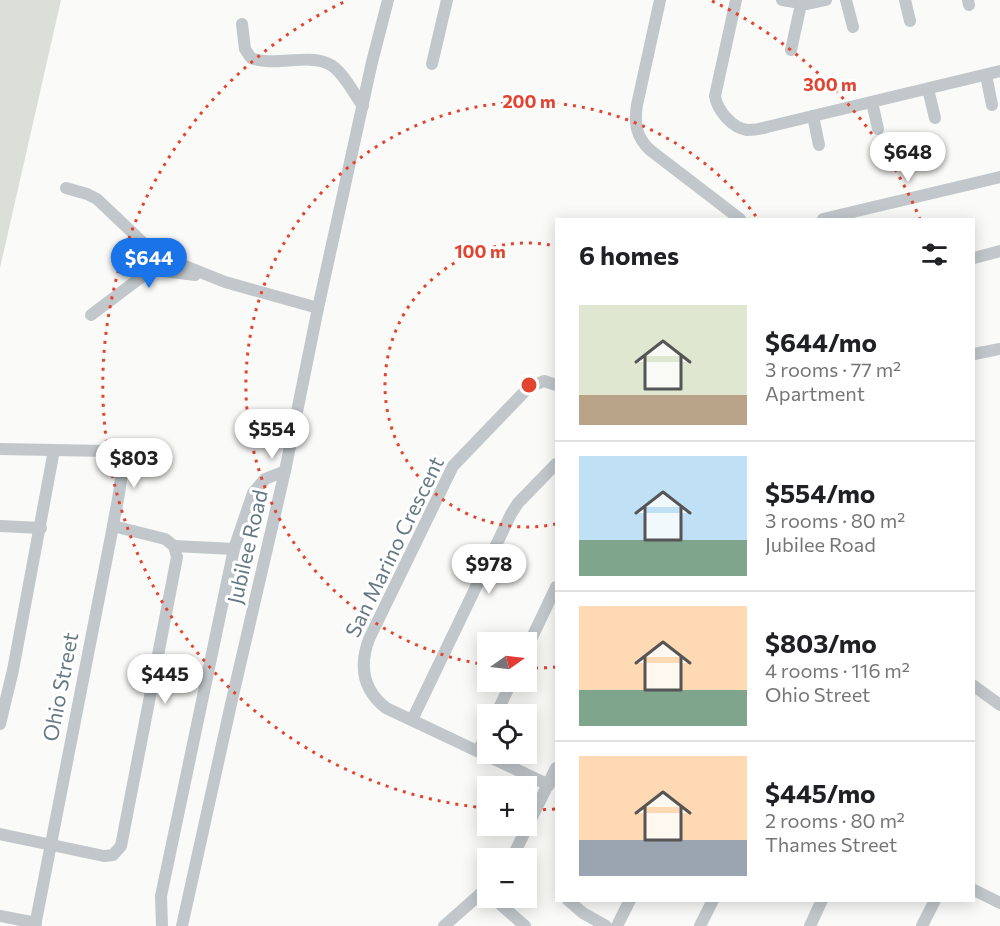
<!DOCTYPE html>
<meta charset="utf-8">
<style>
:root{--surface:#fff;--page:#f2f2f2;--text:#202124;--muted:#757577;--line:#e0e0e0;--accent:#1a73e8}
body{margin:0;font-family:Commissioner,sans-serif;background:var(--page);color:var(--text);height:100vh;display:flex;flex-direction:column;font-size:22px;white-space:nowrap}
*{box-sizing:border-box;margin:0}
p{font-size:20px;color:var(--muted)}
.icon{flex:none;width:33px;height:33px;fill:none;stroke:currentColor;stroke-width:2;stroke-linecap:round;stroke-linejoin:round}
.map{position:relative;flex:1;overflow:hidden}
.panel{position:absolute;left:555px;top:218px;width:420px;height:684px;display:flex;flex-direction:column;background:var(--surface);border-radius:0px;box-shadow:0 3px 15px #0003}
.panel>*{flex:none}
.needle{width:39px;rotate:76deg}
.controls{position:absolute;left:477px;top:632px;display:grid;gap:12px}
.controls a{display:grid;place-items:center;width:60px;height:60px;border-radius:0px;background:var(--surface);box-shadow:0 3px 15px #0003;font-size:30px}
.price{position:absolute;translate:-50% -51px;padding:0 14px;border-radius:21px;background:#fff;color:#222;font-size:20px;line-height:39px;filter:drop-shadow(0 2px 3px #0008)}
.price::after{content:'';position:absolute;left:50%;top:36px;width:18px;height:14px;margin-left:-9px;background:inherit;clip-path:polygon(0 0,100% 0,50% 100%)}
.price.on{background:var(--accent);color:#fff}
ul{padding:0;list-style:none}
li{display:flex;align-items:center;gap:18px;height:150px;padding:0 24px}
li+li{border-top:2px solid var(--line)}
li span{display:grid;place-items:center;flex:none;width:168px;height:120px;border-radius:0px;color:#555}
li>.icon{margin-inline-start:auto}
span .icon{width:72px;height:72px;fill:#fffc;stroke-width:1}
li b{font-size:26px}
h2{display:flex;justify-content:space-between;align-items:center;height:72px;padding:0 24px;font-size:26px}
.map>svg:first-child{display:block}
.green{fill:#dbdfd7}
.lines{fill:none;stroke-linecap:round;stroke-linejoin:round}
.minor{stroke:#c1c7ca;stroke-width:12}
.ring{fill:none;stroke:#e24430;stroke-width:3;stroke-dasharray:3 6}
.labels{text-anchor:middle;stroke-width:6;stroke-linejoin:round;paint-order:stroke}
.street-label{font-size:21px;fill:#657982;stroke:#fff}
.centre{fill:#e24430;stroke:#fff;stroke-width:3}
.ring-label{font-size:18px;text-anchor:middle;font-weight:bold;fill:#e24430;stroke:#fff;stroke-width:6;stroke-linejoin:round;paint-order:stroke}
</style>
<div class="map">
<svg width="1000" height="926" viewBox="0 0 1000 926">
<rect width="100%" height="100%" fill="#fafaf8"/>
<polygon class="green" points="0,0 61,0 0,268"/>
<g class="lines">
<g class="minor">
<path d="M 660,0 L 637,105 C 634,123 636,137 650,150 L 740,219"/>
<path d="M 736,0 L 715,96 C 717,110 732,128 747,130 C 754,130 761,129 767,127 L 1000,71"/>
<polyline points="782,0 807,4 826,0"/>
<polyline points="846,0 853,27"/>
<polyline points="905,0 910,21"/>
<polyline points="968,0 969,5"/>
<path d="M 242,24 L 245,49 L 251,58 C 276,68 315,50 335,68 C 346,77 354,94 363,106"/>
<polyline points="791,50 801,4"/>
<polyline points="432,64 447,0"/>
<polyline points="986,75 992,105"/>
<polyline points="928,89 935,118"/>
<polyline points="872,102 878,129"/>
<polyline points="813,116 819,145"/>
<polyline points="66,188 87,194 97,199 155,254 225,282 318,308"/>
<polyline points="823,219 1000,177"/>
<polyline points="974,258 1000,251"/>
<polyline points="91,315 148,272 157,270 195,275"/>
<polyline points="974,354 1000,349"/>
<path d="M 0,449 L 107,451 C 112,452 116,453 119,458 C 126,471 115,511 113,526 L 35,926"/>
<polyline points="0,526 41,528"/>
<polyline points="174,546 234,549"/>
<polyline points="526,650 556,587"/>
<polyline points="974,686 1000,705"/>
<polyline points="496,714 512,681"/>
<polyline points="412,720 511,514 518,503 556,464"/>
<polyline points="0,724 13,670 54,450"/>
<polyline points="478,751 488,732"/>
<path d="M 549,785 L 386,708 C 363,690 359,666 369,639 L 453,466 L 529,387 L 544,381 L 556,385"/>
<polyline points="0,834 104,856 113,855 121,846 177,557 174,546 165,539 113,526"/>
<polyline points="512,858 556,768"/>
<polyline points="974,890 1000,903"/>
<polyline points="492,897 525,926"/>
<polyline points="568,900 583,913 606,926"/>
<polyline points="0,916 36,923"/>
<polyline points="162,926 161,896 234,549 253,493 265,479 285,471"/>
<polyline points="182,926 231,704 285,471 318,308 372,62 388,0"/>
<polyline points="444,926 488,887"/>
<polyline points="617,926 630,900"/>
<polyline points="700,926 713,900"/>
<polyline points="810,926 822,900"/>
<polyline points="922,926 935,900"/>
</g>
</g>
<g class="ring">
<path d="M556 524A142 142 0 1 1 556 246"/>
<path d="M556 667A283 283 0 0 1 527 668M487 665A283 283 0 1 1 758 219"/>
<path d="M555 809A425 425 0 0 1 529 810M485 808A425 425 0 0 1 346 1M712 1A425 425 0 0 1 920 219"/>
</g>
<g class="labels">
<g class="street-label">
<text transform="translate(248 547) rotate(-77)" y="7">Jubilee Road</text>
<text transform="translate(395 547) rotate(-64)" y="7">San Marino Crescent</text>
<text transform="translate(61 687) rotate(-79)" y="7">Ohio Street</text>
</g>
</g>
<circle cx="529" cy="385" r="9" class="centre"/>
<g class="ring-label">
<text x="830" y="91">300 m</text>
<text x="529" y="108">200 m</text>
<text x="480" y="258">100 m</text>
</g>
</svg>
<div class="controls">
<a><svg class="needle" viewBox="-14 -14 28 28"><path d="M0-13l5 13h-10z" fill="#e53935"/><path d="M0 13l5-13h-10z" fill="#757577"/></svg></a>
<a><svg class="icon" aria-label="locate" viewBox="0 0 24 24"><circle cx="12" cy="12" r="6"/><path d="M12 2v4M12 18v4M2 12h4M18 12h4"/></svg></a>
<a>+</a>
<a>−</a>
</div>
<b class="price" style="left:908px;top:183px">$648</b>
<b class="price on" style="left:149px;top:289px">$644</b>
<b class="price" style="left:272px;top:460px">$554</b>
<b class="price" style="left:134px;top:489px">$803</b>
<b class="price" style="left:489px;top:595px">$978</b>
<b class="price" style="left:165px;top:705px">$445</b>
<section class="panel">
<h2>6 homes<svg class="icon" aria-label="filters" viewBox="0 0 24 24"><path d="M4 7h16M4 17h16"/><circle cx="9" cy="7" r="2"/><circle cx="15" cy="17" r="2"/></svg></h2>
<ul>
<li><span style="background:linear-gradient(#dfe7d0 75%,#b9a48a 0)"><svg class="icon" aria-label="home" viewBox="0 0 24 24"><path d="M3 11l9-7 9 7M6 9v11h12V9"/></svg></span><div><b>$644/mo</b><p>3 rooms · 77 m²</p><p>Apartment</p></div></li>
<li><span style="background:linear-gradient(#bfe0f5 70%,#7fa58c 0)"><svg class="icon" aria-label="home" viewBox="0 0 24 24"><path d="M3 11l9-7 9 7M6 9v11h12V9"/></svg></span><div><b>$554/mo</b><p>3 rooms · 80 m²</p><p>Jubilee Road</p></div></li>
<li><span style="background:linear-gradient(#ffd9b3 70%,#7fa58c 0)"><svg class="icon" aria-label="home" viewBox="0 0 24 24"><path d="M3 11l9-7 9 7M6 9v11h12V9"/></svg></span><div><b>$803/mo</b><p>4 rooms · 116 m²</p><p>Ohio Street</p></div></li>
<li><span style="background:linear-gradient(#ffd9b3 70%,#9aa5b1 0)"><svg class="icon" aria-label="home" viewBox="0 0 24 24"><path d="M3 11l9-7 9 7M6 9v11h12V9"/></svg></span><div><b>$445/mo</b><p>2 rooms · 80 m²</p><p>Thames Street</p></div></li>
</ul>
</section>
</div>
